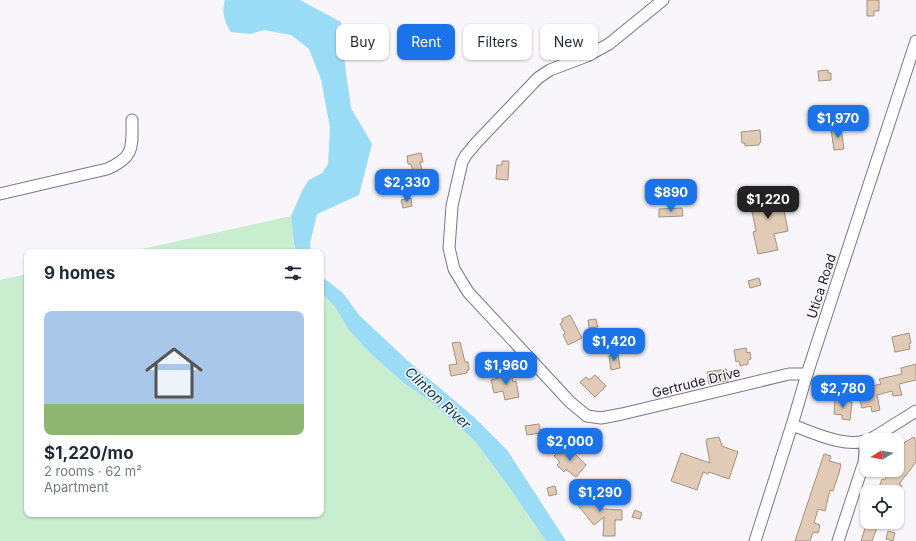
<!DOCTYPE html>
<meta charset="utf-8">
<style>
:root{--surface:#fff;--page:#f2f2f3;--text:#1f2937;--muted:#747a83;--accent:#1a73e8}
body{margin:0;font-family:Inter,sans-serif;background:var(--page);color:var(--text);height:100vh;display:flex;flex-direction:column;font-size:15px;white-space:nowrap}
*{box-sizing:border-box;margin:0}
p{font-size:13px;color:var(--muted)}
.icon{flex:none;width:22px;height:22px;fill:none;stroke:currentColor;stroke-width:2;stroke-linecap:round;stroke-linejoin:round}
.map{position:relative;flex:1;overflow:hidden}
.sheet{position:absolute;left:24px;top:249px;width:300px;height:268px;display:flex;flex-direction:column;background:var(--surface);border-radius:8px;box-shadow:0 1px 3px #0004}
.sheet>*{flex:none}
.guide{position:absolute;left:336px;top:24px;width:380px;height:36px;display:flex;gap:8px}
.needle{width:26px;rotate:259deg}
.controls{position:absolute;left:860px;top:433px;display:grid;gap:8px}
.controls a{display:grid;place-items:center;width:44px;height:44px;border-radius:8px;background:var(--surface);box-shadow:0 1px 3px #0004;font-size:20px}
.price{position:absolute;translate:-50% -34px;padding:0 9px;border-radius:8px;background:var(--accent);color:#fff;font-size:13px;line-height:26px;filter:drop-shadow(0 1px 2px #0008)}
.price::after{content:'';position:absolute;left:50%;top:24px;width:12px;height:9px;margin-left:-6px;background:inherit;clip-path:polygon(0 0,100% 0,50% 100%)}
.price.current{background:#222;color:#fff}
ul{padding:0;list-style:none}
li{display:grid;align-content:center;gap:8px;height:212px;padding:0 20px}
li span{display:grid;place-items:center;height:124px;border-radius:8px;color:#555}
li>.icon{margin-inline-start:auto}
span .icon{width:72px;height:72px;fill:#fffc;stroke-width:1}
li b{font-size:17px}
h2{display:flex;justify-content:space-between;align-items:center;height:48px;padding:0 20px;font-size:17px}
.chip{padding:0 14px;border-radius:8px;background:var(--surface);box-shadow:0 1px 3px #0004;font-size:14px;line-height:36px}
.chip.current{background:var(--accent);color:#fff}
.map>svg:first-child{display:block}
.green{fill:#c9edcf}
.water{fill:#9adbf5}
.building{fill:#e1cbb6;stroke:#a5917d}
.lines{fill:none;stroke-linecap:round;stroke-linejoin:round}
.minor-casing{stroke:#7d748b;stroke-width:13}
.minor{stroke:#fff;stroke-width:11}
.labels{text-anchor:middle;stroke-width:3;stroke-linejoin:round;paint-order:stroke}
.street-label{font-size:13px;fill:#1f1b24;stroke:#f8f6fb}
.water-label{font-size:14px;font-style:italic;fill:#023e50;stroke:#f8f6fb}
</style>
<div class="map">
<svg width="916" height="541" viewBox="0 0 916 541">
<rect width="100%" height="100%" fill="#f8f6fb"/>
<g class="green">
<polygon points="291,216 294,244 296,252 128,252"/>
<polygon points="27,274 27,514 321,514 321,292 335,307 349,330 371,354 405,384 429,400 475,441 509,487 546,541 0,541 0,280"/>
</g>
<g class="water">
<path d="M 225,0 L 300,0 L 341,22 L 345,65 L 351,108 L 372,144 L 359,195 L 317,214 L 310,243 L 311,252 L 296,252 L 294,244 L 291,216 L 303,189 L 309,180 L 322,173 L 328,164 L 330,128 L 321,79 L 309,49 L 291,35 L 264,30 L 250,34 L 231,32 C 225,22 221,12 225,0 Z"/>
<polygon points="321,276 343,293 359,315 408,361 475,418 507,450 566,541 546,541 509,487 475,441 429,400 405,384 371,354 349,330 335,307 321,292"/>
</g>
<g class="building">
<polygon points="867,0 879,0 879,11 874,11 874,16 867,16"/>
<polygon points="828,70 828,73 831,73 831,80 819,81 818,71"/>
<polygon points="841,128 844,149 834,150 831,129"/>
<polygon points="760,130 761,142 759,143 759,145 745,146 745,143 742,143 741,132"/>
<polygon points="421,153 423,162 420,162 424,179 429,178 430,186 407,190 405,183 415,181 411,164 408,164 407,156"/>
<polygon points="502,161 509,161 508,180 496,179 497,165 502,165"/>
<polygon points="780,190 788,231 774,234 778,250 758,254 753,232 756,231 749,197"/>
<polygon points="411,198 412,206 403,208 401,200"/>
<polygon points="682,208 683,216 659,217 659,209"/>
<polygon points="759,278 761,285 750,288 748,281"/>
<polygon points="570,315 582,338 568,345 563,335 565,333 560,324 563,322 562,319"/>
<polygon points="596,319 598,327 589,328 588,320"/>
<polygon points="909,333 911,343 909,344 910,349 895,352 892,337"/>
<polygon points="460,342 465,362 468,362 469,370 467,370 467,373 451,376 449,365 457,364 452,343"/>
<polygon points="746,348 747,353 750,352 751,359 748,360 748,364 740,366 739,361 736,362 734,350"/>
<polygon points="618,354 620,368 611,370 609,356"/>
<polygon points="916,364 916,380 899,384 902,395 893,396 892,391 877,395 880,410 872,412 871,406 862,408 858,394 868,392 867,387 881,384 879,379 902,374 901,368"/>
<polygon points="726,369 728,381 709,384 707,372"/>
<polygon points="511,371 513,382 516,381 519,397 505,400 503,391 494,393 491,380 499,378 498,374"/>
<polygon points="595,375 606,386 595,397 580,382 586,377 589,380"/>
<polygon points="835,399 842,399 842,401 852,402 850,420 842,419 842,415 834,414"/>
<polygon points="539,424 541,433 527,435 525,426"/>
<polygon points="719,437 722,446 738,452 729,479 709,472 708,474 703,472 697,490 671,481 681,453 710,463 706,441 707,439"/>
<polygon points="914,437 916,441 916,462 899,484 902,486 900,492 891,492 879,487 882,479 885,480 889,471 897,475 897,463 900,459 897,457 897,453 905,442"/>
<polygon points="563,447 570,453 572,451 586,465 576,477 566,469 564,472 557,465 560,462 554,456"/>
<polygon points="824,454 831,456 829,461 841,464 839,473 833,491 830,490 825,511 818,509 814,523 820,525 818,533 813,532 810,541 795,541"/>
<polygon points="555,486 557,494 549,496 547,488"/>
<polygon points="596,488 602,495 596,501 603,509 622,510 622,520 615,520 615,536 603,536 604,517 594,525 577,504"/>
<polygon points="635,510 642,513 640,519 632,517"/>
<polygon points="867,522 877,522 876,524 878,525 872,541 861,541"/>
<polygon points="888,531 895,533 893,541 886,539"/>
</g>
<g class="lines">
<defs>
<g id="minor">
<polyline points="663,0 609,44 587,56 550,70 538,78 477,142 466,155 462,162 452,206 449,248 454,269 468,292 570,402 587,416 601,418 622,414 789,374 807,374"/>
<path d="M 0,194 L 107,169 C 135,157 132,147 132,120"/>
<path d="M 792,425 C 812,432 847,449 867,440"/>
<polyline points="868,440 876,436 916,411"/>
<polyline points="755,541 792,425 807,374 916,41"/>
<polyline points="838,541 864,462 865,452 864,442"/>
</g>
</defs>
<use href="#minor" class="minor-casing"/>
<use href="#minor" class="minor"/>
</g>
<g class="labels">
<g class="street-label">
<text transform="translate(821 286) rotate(-72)" y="5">Utica Road</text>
<text transform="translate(696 382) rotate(-14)" y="5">Gertrude Drive</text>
</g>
<g class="water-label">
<text transform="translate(438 398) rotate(43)" y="5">Clinton River</text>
</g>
</g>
</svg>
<div class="controls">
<a><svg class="needle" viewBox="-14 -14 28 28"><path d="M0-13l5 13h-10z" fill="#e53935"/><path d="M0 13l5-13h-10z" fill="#747a83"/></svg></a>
<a><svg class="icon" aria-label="locate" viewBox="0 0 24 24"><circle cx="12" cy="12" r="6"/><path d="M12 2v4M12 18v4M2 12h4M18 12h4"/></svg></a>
</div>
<b class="price" style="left:838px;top:139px">$1,970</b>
<b class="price" style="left:407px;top:203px">$2,330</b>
<b class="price" style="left:671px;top:213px">$890</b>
<b class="price current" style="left:768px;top:220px">$1,220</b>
<b class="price" style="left:614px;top:362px">$1,420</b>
<b class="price" style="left:506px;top:386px">$1,960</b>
<b class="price" style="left:843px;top:409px">$2,780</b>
<b class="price" style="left:570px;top:462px">$2,000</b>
<b class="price" style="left:600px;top:513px">$1,290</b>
<div class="guide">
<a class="chip">Buy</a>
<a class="chip current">Rent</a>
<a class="chip">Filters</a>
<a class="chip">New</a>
</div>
<section class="sheet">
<h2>9 homes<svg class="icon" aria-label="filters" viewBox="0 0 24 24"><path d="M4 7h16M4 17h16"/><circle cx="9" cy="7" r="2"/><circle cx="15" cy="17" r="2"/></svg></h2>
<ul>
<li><span style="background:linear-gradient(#a9c7e8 75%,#8fb573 0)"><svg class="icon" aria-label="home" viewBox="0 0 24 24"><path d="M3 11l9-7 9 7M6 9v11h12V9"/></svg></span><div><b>$1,220/mo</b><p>2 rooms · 62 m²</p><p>Apartment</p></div></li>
</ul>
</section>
</div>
